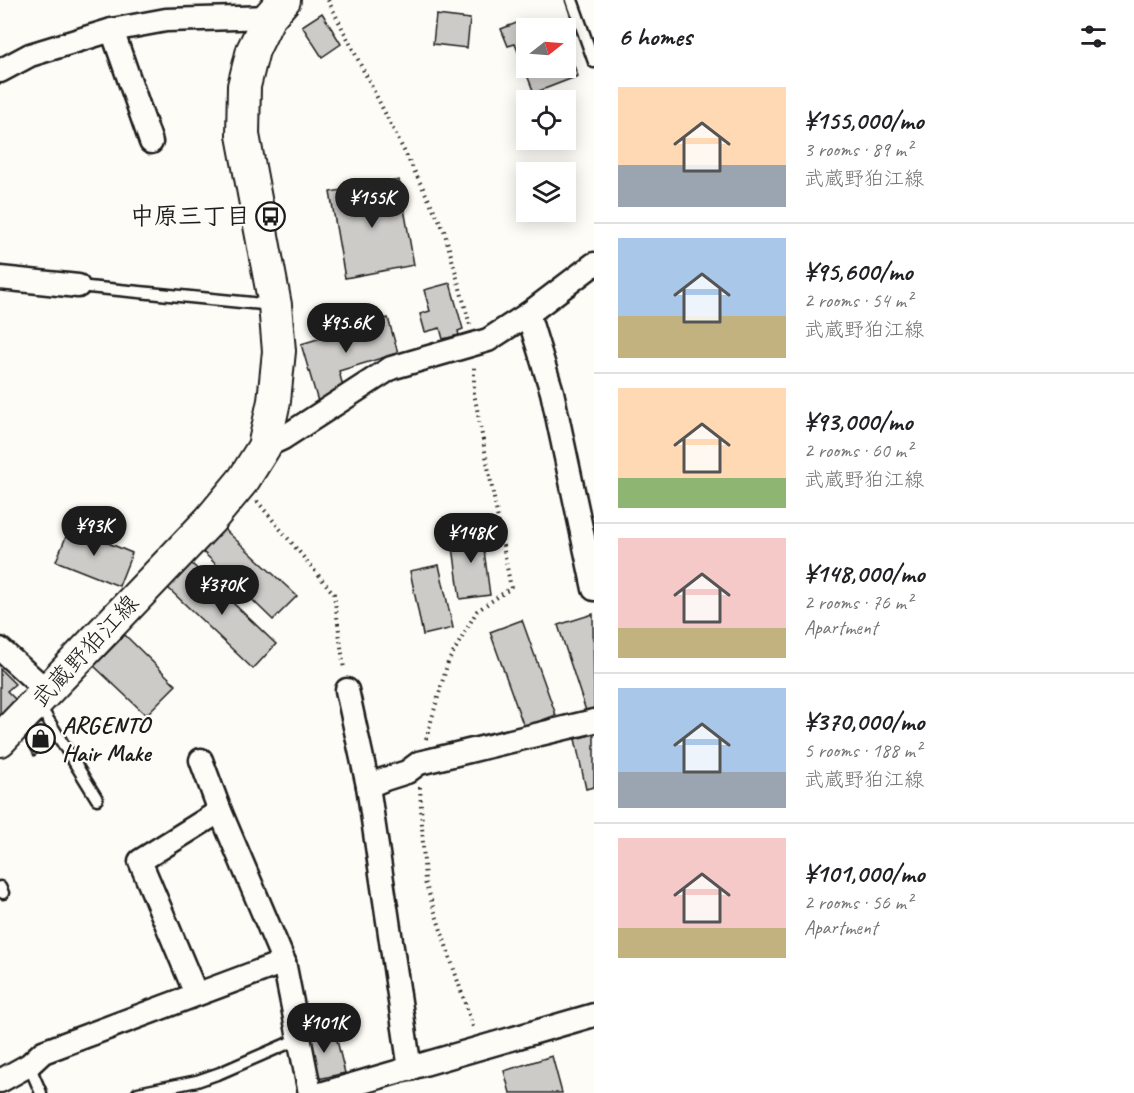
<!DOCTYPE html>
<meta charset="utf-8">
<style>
:root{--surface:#fff;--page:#f6f6f6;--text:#202124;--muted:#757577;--line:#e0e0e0;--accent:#1c1c1c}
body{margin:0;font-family:Caveat,"Klee One",sans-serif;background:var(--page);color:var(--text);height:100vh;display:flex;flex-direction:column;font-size:22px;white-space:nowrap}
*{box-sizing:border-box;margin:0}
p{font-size:20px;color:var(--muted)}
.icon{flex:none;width:33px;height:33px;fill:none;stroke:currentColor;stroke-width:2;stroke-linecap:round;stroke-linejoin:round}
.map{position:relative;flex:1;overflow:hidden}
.side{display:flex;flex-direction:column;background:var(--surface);width:540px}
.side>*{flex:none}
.needle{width:39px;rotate:73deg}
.tools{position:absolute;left:516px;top:18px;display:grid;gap:12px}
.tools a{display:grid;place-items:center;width:60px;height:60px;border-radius:0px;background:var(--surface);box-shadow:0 3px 15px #0003;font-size:30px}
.price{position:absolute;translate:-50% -51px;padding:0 14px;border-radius:21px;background:var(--accent);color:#fff;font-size:20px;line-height:39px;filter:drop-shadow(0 2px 3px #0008)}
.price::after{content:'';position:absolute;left:50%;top:36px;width:18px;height:14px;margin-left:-9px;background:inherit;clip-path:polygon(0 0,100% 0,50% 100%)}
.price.selected{background:#222;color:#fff}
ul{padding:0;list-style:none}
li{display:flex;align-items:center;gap:18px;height:150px;padding:0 24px}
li+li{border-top:2px solid var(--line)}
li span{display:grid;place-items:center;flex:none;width:168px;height:120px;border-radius:0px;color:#555}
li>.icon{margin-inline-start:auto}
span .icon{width:72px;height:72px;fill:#fffc;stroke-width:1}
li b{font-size:26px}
h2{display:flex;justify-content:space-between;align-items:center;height:72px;padding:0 24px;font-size:26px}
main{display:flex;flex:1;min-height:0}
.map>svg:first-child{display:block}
.building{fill:#cccbc8;stroke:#1c1c1c;stroke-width:1.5}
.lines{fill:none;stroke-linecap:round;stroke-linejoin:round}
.lane-casing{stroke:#1c1c1c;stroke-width:15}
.street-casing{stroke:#1c1c1c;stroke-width:27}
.secondary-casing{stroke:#1c1c1c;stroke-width:36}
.path{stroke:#1c1c1c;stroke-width:4;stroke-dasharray:1.5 4.5;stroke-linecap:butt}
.lane{stroke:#fdfcf7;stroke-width:10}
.street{stroke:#fdfcf7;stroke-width:22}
.secondary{stroke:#fdfcf7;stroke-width:32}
.labels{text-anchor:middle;stroke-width:4.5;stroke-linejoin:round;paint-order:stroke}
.poi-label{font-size:24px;font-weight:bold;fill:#1c1c1c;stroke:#fdfcf7;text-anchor:end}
.street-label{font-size:24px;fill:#1c1c1c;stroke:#fdfcf7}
</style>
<main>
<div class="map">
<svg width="594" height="1093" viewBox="0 0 594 1093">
<rect width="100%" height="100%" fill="#fdfcf7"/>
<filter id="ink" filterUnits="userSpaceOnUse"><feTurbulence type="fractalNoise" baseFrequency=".0167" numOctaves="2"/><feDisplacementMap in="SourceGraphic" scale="12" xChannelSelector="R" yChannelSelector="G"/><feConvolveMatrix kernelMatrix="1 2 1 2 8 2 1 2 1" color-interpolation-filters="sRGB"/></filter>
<g filter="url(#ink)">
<g class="building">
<polygon points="322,13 341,44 322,57 302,26"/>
<polygon points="436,15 470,19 467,48 433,44"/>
<polygon points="519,22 521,23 524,30 526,29 526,68 566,68 566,54 569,53 578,76 534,93 515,44 508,46 501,29"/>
<polygon points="545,22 550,28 528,28"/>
<polygon points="399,180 414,265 345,278 330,192"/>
<polygon points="450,283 463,329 458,331 459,335 443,339 440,328 425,332 420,314 430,311 424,290"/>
<polygon points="388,318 398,353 339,371 343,387 319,405 301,344"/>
<polygon points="221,526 297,596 273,620 199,548"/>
<polygon points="70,527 132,553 119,586 56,561"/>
<polygon points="481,528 490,595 460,599 451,532"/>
<polygon points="191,563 276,644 253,669 168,588"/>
<polygon points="439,565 453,628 423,635 410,571"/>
<polygon points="593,614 594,708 586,711 558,625"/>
<polygon points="522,620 556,715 524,727 490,632"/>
<polygon points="125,635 176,685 146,715 94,666"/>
<polygon points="0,669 15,684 7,691 16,700 0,716"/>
<polygon points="45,720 58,741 34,756 24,737"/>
<polygon points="594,734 594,787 586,789 575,739"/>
<polygon points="334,1028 345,1073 314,1080 303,1035"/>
<polygon points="552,1056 562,1093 510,1093 504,1071"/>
</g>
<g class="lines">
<defs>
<g id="lane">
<polyline points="572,0 594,62"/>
<polyline points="78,286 272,305"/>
<polyline points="39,705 97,799"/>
<polyline points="0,887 3,893"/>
<polyline points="29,1065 41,1093"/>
<polyline points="138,1093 197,1081 220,1073 298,1039"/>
</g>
<g id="street">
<polyline points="112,30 151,142"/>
<polyline points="0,71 30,55 112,30 166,20 269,17"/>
<polyline points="0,278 78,286"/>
<polyline points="528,314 552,392 594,589"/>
<polyline points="264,447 283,438 391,368 488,340 528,314 594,264"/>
<polyline points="0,649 47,691"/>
<polyline points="347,690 368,786 410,1069"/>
<polyline points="201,760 220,811 284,962 310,1093"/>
<polyline points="368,786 385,779 407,772 419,763 594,721"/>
<polyline points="196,994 140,861 220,811"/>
<polyline points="0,1081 29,1065 43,1052 284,962"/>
<polyline points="324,1093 594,1015"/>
</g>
<polyline id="secondary" points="0,740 210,520 244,479 264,447 274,401 279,351 275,305 243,135 244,86 253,50 269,17 284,0"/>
</defs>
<use href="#lane" class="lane-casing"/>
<use href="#street" class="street-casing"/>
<use href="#secondary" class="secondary-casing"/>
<g class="path">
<polyline points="328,0 444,230 470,325"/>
<polyline points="257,501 334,594 344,669"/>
<polyline points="426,739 448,662 477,611 511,588 474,393 474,365"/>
<polyline points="420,787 425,882 473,1027"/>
</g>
<use href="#lane" class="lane"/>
<use href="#street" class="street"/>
<use href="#secondary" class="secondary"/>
</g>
</g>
<defs>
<symbol id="bus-ring" viewBox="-11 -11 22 22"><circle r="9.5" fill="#fdfcf7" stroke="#1c1c1c" stroke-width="1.5"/><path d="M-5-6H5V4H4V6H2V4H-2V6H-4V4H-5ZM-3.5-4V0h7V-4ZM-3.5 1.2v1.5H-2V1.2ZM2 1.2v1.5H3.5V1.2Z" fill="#1c1c1c"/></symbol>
<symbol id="shop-ring" viewBox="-11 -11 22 22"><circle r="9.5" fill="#fdfcf7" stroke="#1c1c1c" stroke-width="1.5"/><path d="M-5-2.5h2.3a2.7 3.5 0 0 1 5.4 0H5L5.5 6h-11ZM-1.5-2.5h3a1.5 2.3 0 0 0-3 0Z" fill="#1c1c1c"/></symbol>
</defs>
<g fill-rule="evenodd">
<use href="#bus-ring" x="254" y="200" width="33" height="33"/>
<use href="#shop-ring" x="24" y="722" width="33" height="33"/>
</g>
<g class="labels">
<g class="poi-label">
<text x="250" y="224">中原三丁目</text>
<text x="62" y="733" text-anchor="start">ARGENTO<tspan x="62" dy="28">Hair Make</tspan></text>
</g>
<g class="street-label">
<text transform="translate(85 651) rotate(-47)" y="8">武蔵野狛江線</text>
</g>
</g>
</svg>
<div class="tools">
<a><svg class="needle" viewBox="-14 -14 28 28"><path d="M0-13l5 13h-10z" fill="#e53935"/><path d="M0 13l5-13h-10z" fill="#757577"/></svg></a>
<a><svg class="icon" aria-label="locate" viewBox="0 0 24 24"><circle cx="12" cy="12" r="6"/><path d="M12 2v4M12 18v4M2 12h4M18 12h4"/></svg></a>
<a><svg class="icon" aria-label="layers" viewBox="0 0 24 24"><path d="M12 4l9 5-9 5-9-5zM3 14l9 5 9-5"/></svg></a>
</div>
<b class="price selected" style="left:372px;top:229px">¥155K</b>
<b class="price" style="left:346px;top:354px">¥95.6K</b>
<b class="price" style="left:94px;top:557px">¥93K</b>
<b class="price" style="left:471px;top:564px">¥148K</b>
<b class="price" style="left:222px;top:616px">¥370K</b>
<b class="price" style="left:324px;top:1054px">¥101K</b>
</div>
<section class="side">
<h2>6 homes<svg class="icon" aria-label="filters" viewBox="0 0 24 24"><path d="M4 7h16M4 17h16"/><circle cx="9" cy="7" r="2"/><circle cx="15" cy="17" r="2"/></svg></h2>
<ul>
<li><span style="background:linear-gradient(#ffd9b3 65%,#9aa5b1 0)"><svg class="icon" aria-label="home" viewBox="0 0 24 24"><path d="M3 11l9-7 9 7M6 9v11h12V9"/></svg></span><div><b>¥155,000/mo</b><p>3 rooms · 89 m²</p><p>武蔵野狛江線</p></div></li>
<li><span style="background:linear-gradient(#a9c7e8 65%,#c2b280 0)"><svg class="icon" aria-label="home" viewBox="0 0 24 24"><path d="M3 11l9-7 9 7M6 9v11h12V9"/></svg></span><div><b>¥95,600/mo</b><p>2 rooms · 54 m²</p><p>武蔵野狛江線</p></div></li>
<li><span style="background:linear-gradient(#ffd9b3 75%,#8fb573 0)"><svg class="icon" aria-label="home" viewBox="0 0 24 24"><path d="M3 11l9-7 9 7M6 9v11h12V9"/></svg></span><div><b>¥93,000/mo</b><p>2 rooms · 60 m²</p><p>武蔵野狛江線</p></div></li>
<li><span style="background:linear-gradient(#f6c9c9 75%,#c2b280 0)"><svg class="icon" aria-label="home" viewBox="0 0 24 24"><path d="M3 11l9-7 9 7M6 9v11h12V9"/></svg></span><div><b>¥148,000/mo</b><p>2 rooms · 76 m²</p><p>Apartment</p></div></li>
<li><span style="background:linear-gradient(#a9c7e8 70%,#9aa5b1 0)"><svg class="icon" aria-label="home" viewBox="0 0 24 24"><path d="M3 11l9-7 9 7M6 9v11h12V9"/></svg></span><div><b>¥370,000/mo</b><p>5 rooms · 188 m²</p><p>武蔵野狛江線</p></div></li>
<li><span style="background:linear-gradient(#f6c9c9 75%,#c2b280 0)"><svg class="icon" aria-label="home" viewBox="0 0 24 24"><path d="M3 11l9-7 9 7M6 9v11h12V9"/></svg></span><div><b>¥101,000/mo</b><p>2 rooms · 56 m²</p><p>Apartment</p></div></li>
</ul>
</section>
</main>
